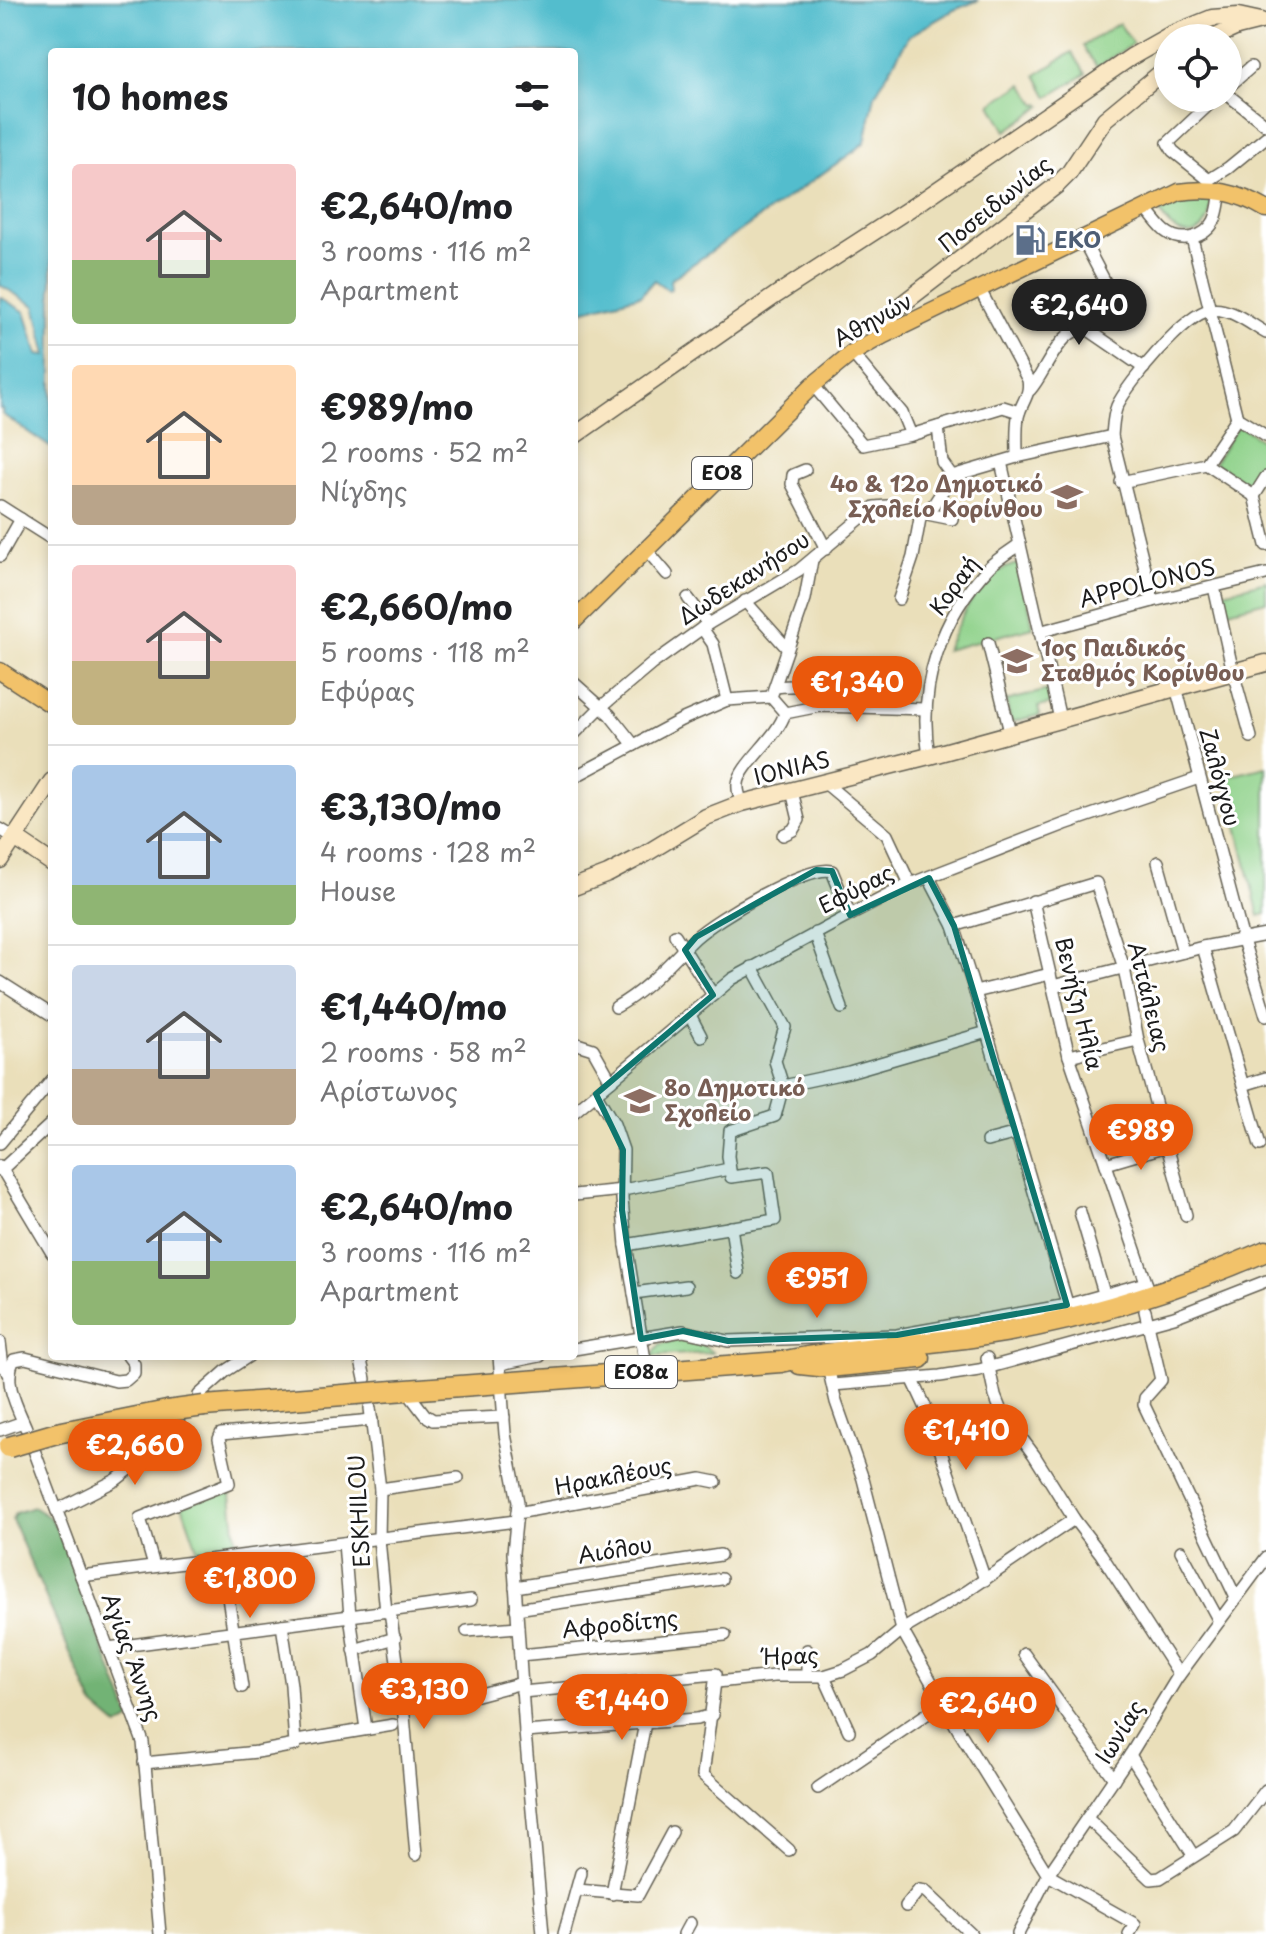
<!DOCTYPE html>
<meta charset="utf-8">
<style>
:root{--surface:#fff;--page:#f6f6f6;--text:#202124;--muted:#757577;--line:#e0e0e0;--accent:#ea580c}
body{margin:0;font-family:"Playpen Sans",sans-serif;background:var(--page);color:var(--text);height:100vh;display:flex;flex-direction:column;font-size:30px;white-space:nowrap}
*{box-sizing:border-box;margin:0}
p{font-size:26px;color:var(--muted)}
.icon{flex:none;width:44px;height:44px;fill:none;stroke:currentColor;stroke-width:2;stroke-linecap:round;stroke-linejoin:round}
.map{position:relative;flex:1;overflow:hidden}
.drawer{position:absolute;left:48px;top:48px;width:530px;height:1312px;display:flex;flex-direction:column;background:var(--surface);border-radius:8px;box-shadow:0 4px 12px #0003}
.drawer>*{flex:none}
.fabs{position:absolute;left:1154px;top:24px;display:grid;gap:16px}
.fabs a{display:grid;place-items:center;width:88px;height:88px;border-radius:50%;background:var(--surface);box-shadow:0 4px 12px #0003;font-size:40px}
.price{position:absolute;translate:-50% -68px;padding:0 18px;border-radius:28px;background:var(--accent);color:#fff;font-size:26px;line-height:52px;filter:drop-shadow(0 2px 4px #0008)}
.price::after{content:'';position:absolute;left:50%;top:48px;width:24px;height:18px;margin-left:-12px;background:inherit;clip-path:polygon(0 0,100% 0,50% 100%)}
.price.current{background:#222;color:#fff}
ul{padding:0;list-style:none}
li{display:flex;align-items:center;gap:24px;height:200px;padding:0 24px}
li+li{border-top:2px solid var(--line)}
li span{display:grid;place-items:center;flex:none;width:224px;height:160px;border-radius:8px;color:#555}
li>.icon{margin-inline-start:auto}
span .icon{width:96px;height:96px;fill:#fffc;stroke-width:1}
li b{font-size:34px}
h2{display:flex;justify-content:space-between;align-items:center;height:96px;padding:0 24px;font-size:34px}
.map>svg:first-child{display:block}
.green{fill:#8ed189;stroke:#557652;stroke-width:2}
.forest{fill:#72b375;stroke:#476848;stroke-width:2}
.water{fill:#52bdcd;stroke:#376c74;stroke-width:2}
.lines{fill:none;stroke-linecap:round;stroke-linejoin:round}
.street-casing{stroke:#646053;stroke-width:14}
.secondary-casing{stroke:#646053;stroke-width:19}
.primary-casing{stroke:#646053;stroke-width:19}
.highway-casing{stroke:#646053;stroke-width:23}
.street{stroke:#fff;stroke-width:11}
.secondary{stroke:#fae7c3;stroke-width:16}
.primary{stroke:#f2c26a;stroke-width:16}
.highway{stroke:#f2c26a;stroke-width:20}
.highway-bridge-casing{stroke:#646053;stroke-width:23;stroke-linecap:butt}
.highway-bridge{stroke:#f2c26a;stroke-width:20}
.marked{fill:#0f766e;fill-opacity:0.2;stroke:#0f766e;stroke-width:6;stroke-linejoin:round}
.labels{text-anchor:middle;stroke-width:6;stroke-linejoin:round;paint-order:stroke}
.shield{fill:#fff;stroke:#606060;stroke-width:2}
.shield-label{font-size:20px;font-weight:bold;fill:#1c1c1c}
.street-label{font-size:22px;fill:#1c1c1c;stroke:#fff}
.service-label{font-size:22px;font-weight:bold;fill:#4e5e75;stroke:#fff;text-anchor:start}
.education-label{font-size:22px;font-weight:bold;fill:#785e54;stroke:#fff;text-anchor:start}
</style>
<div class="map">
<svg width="1266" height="1934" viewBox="0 0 1266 1934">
<rect width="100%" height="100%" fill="#fff"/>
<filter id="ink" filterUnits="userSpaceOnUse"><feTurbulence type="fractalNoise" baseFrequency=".0125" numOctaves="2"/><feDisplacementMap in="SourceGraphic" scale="16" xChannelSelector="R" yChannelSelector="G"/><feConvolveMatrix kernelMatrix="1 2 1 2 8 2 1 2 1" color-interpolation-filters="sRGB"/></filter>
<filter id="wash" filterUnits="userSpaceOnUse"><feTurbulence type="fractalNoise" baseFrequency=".006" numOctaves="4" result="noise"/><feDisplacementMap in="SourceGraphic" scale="32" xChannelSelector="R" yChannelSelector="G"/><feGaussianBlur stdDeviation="1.8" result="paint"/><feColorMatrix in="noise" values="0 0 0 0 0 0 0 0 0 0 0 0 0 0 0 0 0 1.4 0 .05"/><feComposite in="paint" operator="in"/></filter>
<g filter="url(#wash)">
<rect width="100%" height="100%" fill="#eadfba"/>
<g class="green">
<polygon points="1119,23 1133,44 1097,67 1083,46"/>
<polygon points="1072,52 1086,74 1048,97 1036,75"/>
<polygon points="1023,84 1037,105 1040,104 1042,106 1006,131 991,104"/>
<path d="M 1202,198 L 1211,199 C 1212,241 1176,245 1159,210 L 1173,204 Z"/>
<polygon points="1238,425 1266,443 1266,466 1253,488 1214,463"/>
<path d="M 1017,564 L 1022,570 L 1033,627 L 946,650 C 961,617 979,573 1017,564 Z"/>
<polygon points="1266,581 1266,601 1225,612 1220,593"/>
<polygon points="1048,690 1051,704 1038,707 1040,715 1011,722 1006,701"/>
<polygon points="1266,767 1266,914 1259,916 1225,777"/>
<polygon points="679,1339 698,1342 713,1353 652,1356 660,1344"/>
<polygon points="230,1486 237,1548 198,1551 182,1505"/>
</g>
<polygon class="forest" points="33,1507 49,1517 58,1530 131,1720 118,1726 93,1705 12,1520 15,1513"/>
<polygon class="water" points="0,0 979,0 954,10 909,36 875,95 865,142 856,150 670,280 671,289 668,290 654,280 641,295 574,313 574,52 52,52 52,447 50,447 2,414 3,410 0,409 0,297 25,312 38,354 47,355 35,306 0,285"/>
</g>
<g filter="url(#ink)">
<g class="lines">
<defs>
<g id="street">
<polyline points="1228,87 1251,67"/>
<polyline points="1228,95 1266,125"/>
<polyline points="1209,180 1173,151 1168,143 1216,98"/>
<polyline points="1209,180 1228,168 1266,137"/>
<path d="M 1145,207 C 1151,215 1158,225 1165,231 C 1181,244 1205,238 1214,221 C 1219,212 1219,200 1221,190"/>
<polyline points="1082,238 1113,297"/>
<polyline points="1192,238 1237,418"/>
<path d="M 979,288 L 1028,380 C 1031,395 1021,402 1018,417 C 1016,430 1017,444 1017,457"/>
<polyline points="852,353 902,413 911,435"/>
<polyline points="813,385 863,445 911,435 1003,407 1019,412"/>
<path d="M 1030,390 C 1046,373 1062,320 1090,331 L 1144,368"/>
<polyline points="1237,418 1206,464 1254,496"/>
<polyline points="1237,418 1266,436"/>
<polyline points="938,427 942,462 952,476"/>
<polyline points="1001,462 1060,719"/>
<polyline points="805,470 793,475 792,484 826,549"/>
<polyline points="1121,482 1206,464"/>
<polyline points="1254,496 1266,545"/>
<polyline points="1254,496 1266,477"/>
<polyline points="0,506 52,539"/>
<polyline points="645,548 667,574"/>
<polyline points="0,556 21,519"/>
<polyline points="1214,587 1233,672 1251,737"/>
<polyline points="688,598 708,624"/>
<polyline points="899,599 913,557 921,513 932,507 952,476 1017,457 1112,436"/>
<polyline points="745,601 787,648"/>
<path d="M 1153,601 L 1112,436 C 1113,426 1113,416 1117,406 C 1128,383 1185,314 1210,310 C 1229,306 1250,324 1266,333"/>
<polyline points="702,628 713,644 727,700"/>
<polyline points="1039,632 1153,601 1266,574"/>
<polyline points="988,643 1010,732"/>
<polyline points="574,683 610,715 634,745"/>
<path d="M 775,687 C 790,686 802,683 815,691 L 820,706"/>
<polyline points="1176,687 1243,940 1266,1016"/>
<polyline points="771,697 805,599 812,560"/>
<polyline points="785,713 820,706 926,709"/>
<polyline points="574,734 601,707 652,664 708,624 799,570 874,507 887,506 952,519"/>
<path d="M 929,756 C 917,687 941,616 990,566 C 999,558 1010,551 1020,544"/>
<polyline points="574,777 681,720 727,700 771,697"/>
<polyline points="825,783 887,835 910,884"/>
<path d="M 742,803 C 740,797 737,791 738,784 C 739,766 778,737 785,713 L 771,697"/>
<polyline points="0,829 15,838"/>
<polyline points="783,835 793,830 799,820 792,791"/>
<polyline points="1158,862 1183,952"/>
<polyline points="929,878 954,926 975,992 1069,1310"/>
<polyline points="1033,901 1069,1056 1148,1288"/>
<polyline points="954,926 1096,883 1124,968 1138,1040 1186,1215"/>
<polyline points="815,933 842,1008"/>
<polyline points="675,935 713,995"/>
<polyline points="1203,947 1260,1145"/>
<polyline points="0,982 52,1015"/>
<polyline points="1053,986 1203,947 1266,935"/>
<polyline points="975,992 1050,974"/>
<path d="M 616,1007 C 648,989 669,963 695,938 C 715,919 808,864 832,871 L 850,915"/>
<polyline points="690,1015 701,1036"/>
<polyline points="574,1043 593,1049 611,1081"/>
<polyline points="1069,1056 1138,1040"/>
<polyline points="1243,1085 1266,1078"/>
<polyline points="783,1086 849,1072 987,1032"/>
<polyline points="596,1094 614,1124 623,1150 622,1199 626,1245 647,1372"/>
<polyline points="574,1112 732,979 850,915 910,884 1065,824 1199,778"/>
<polyline points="1132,1125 1140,1154"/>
<polyline points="987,1141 1017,1133"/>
<polyline points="0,1143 52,1080"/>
<polyline points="1106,1164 1167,1146"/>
<polyline points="0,1166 52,1253"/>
<polyline points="0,1171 52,1123"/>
<polyline points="574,1195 623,1190 729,1169"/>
<polyline points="1080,1212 1106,1300"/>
<polyline points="731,1227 738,1273"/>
<polyline points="626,1245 775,1220 768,1172 731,1177 728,1156 730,1131 775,1116 783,1086 775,1061 785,1027 752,967"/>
<polyline points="634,1293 686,1286"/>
<polyline points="1145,1311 1161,1380 1145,1398 1144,1405 1236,1598"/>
<polyline points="0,1342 3,1367 10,1374"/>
<polyline points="574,1349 683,1331 728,1341 897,1335 1067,1305 1146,1283"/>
<polyline points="360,1356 365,1379"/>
<polyline points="499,1356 505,1434 518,1502 513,1553 525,1732 543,1934"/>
<polyline points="987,1358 995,1396 1001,1411 1034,1455 1074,1519 1101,1554 1179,1675"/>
<polyline points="500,1364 540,1356"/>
<polyline points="828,1367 836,1402 863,1479 902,1630 959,1731 1048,1875 1135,1924 1129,1934"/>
<polyline points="912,1378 926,1408 985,1580"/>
<polyline points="833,1385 940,1376 979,1370 1174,1317 1266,1281"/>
<polyline points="406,1390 425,1415 433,1420 504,1417"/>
<polyline points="199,1395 226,1371 249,1356"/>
<polyline points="370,1408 380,1489 379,1539 386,1612"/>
<path d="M 26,1428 C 18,1409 2,1380 14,1360 L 25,1358 L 116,1381 L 126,1380 L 134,1373 L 134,1364 L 128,1356"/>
<polyline points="0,1430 23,1422"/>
<polyline points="34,1450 143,1742 160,1934"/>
<polyline points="380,1489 458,1478"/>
<polyline points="57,1510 116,1480 144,1458 179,1418"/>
<polyline points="517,1513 701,1479 716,1482"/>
<polyline points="344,1543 350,1616 366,1729"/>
<polyline points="1181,1551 1219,1621"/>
<polyline points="222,1559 242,1687"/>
<polyline points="154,1566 140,1518 229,1483 219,1439 221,1434 372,1420"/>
<polyline points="81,1576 516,1521"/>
<polyline points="515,1587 720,1555"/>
<polyline points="516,1609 721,1579"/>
<polyline points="390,1611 403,1704 416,1855"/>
<polyline points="467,1631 518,1627"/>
<polyline points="108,1648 471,1600"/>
<polyline points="354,1650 395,1638"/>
<polyline points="807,1650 807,1675"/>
<polyline points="1024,1654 1114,1779"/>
<polyline points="520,1655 725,1635"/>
<polyline points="824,1676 849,1731"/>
<polyline points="717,1682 774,1676 824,1676 843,1670 872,1655 902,1630 966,1592 1074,1519"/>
<polyline points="522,1692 716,1674 703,1775 789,1850"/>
<polyline points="403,1704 477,1695 522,1683"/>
<polyline points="525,1732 697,1719 713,1715"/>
<polyline points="297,1741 393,1725"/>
<polyline points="1130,1755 1193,1855"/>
<polyline points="144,1763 257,1752 295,1745 291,1685 282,1625"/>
<polyline points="818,1788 943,1703"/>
<polyline points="1087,1818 1151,1879 1160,1878 1234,1831 1266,1790"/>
<polyline points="577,1890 638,1895 672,1832"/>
<polyline points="612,1894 645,1723"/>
<polyline points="906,1906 919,1890 925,1891 971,1934"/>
<polyline points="564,1934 581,1873"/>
<polyline points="684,1934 690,1923"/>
<polyline points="1018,1934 1048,1875 1130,1755 1177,1678 1266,1558"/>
</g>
<g id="secondary">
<polyline points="1213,38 1237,27 1257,22"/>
<polyline points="880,337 886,322 897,308 1057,185 1069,173 1105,119 1168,67"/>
<polyline points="574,436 776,295 923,200 1131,57 1170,35 1212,18 1238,16 1261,21"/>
<polyline points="15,838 52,863"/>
<polyline points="0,860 52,781"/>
<polyline points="574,887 608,874 642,856 706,817 742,803 929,756 1266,663"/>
</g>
<g id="primary">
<path d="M 574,621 L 813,385 L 852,353 L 880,337 L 1179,192 C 1212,187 1237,192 1266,209"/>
<polyline points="0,671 52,705"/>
</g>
<g id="highway">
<polyline points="800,1364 828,1367 920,1358"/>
<path d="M 380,1392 L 781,1362 C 850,1347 922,1346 992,1334 C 1087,1319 1178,1289 1266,1251"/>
<polyline points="204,1406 356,1394"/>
<polyline points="57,1433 167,1411"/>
</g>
</defs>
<use href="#street" class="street-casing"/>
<use href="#secondary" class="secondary-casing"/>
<use href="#primary" class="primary-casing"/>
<use href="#highway" class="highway-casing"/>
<use href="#street" class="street"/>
<use href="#secondary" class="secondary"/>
<use href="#primary" class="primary"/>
<use href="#highway" class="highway"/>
<defs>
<g id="highway-bridge">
<polyline points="356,1394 380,1392"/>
<polyline points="167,1411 204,1406"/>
<polyline points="9,1447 57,1433"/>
</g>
</defs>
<use href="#highway-bridge" class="highway-bridge-casing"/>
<use href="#highway-bridge" class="highway-bridge"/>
</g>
</g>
<path class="marked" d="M 816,870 L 832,871 L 850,915 L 929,878 L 954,926 L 1067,1305 L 897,1335 L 728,1341 L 683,1331 L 641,1339 L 622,1210 L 623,1150 L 596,1094 L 713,995 L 685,950 L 696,937 Z"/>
<defs>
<symbol id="fuel-bare" viewBox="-9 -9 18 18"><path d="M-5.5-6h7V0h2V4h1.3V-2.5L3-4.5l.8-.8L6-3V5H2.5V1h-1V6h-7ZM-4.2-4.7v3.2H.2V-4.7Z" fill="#5c6f8a" stroke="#fff" stroke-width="2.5" paint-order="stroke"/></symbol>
<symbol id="school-bare" viewBox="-9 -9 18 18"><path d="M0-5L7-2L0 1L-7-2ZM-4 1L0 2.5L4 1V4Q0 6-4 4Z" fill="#8d6e63" stroke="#fff" stroke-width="2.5" paint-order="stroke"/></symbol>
</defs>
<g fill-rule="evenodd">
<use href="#fuel-bare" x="1008" y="218" width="44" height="44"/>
<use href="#school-bare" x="1045" y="475" width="44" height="44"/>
<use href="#school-bare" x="995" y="639" width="44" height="44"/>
<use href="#school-bare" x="618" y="1079" width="44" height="44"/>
</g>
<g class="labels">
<g class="shield">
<rect x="692" y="457" width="60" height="32" rx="6"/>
<rect x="605" y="1356" width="72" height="32" rx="6"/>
</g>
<g class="shield-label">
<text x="722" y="480">ΕΟ8</text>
<text x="641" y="1379">ΕΟ8α</text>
</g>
<g class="street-label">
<text transform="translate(995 204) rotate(-39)" y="8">Ποσειδωνίας</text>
<text transform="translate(873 320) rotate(-29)" y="8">Αθηνών</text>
<text transform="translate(744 578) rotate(-33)" y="8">Δωδεκανήσου</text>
<text transform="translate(1147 583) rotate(-14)" y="8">APPOLONOS</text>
<text transform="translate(954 586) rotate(-54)" y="8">Κοραή</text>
<text transform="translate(792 768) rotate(-14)" y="8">IONIAS</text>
<text transform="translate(1220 777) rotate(75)" y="8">Ζαλόγγου</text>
<text transform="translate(856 889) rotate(-27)" y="8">Εφύρας</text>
<text transform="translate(1149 997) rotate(76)" y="8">Αττάλειας</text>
<text transform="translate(1079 1004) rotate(76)" y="8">Βενήζη Ηλία</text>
<text transform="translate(613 1476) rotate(-11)" y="8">Ηρακλέους</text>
<text transform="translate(359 1511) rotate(-93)" y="8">ESKHILOU</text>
<text transform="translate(615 1550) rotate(-9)" y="8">Αιόλου</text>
<text transform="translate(620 1624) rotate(-6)" y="8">Αφροδίτης</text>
<text transform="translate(791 1656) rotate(-2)" y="8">Ήρας</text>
<text transform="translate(132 1657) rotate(70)" y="8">Αγίας Άννης</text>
<text transform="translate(1120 1732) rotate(-58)" y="8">Ιωνίας</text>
</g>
<g class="service-label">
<text x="1054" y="248">EKO</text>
</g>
<g class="education-label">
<text x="1043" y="492" text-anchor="end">4ο &amp; 12ο Δημοτικό<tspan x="1043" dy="25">Σχολείο Κορίνθου</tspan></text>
<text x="1041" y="656">1ος Παιδικός<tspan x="1041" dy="25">Σταθμός Κορίνθου</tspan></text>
<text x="664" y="1096">8ο Δημοτικό<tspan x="664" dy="25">Σχολείο</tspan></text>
</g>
</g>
</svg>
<div class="fabs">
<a><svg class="icon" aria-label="locate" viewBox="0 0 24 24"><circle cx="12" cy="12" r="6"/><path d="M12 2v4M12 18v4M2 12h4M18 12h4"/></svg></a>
</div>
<b class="price current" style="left:1079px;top:347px">€2,640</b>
<b class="price" style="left:857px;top:724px">€1,340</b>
<b class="price" style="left:1141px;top:1172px">€989</b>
<b class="price" style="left:817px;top:1320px">€951</b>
<b class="price" style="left:966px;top:1472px">€1,410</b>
<b class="price" style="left:135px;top:1487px">€2,660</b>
<b class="price" style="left:250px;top:1620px">€1,800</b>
<b class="price" style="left:424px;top:1731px">€3,130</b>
<b class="price" style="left:622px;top:1742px">€1,440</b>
<b class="price" style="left:988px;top:1745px">€2,640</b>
<section class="drawer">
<h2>10 homes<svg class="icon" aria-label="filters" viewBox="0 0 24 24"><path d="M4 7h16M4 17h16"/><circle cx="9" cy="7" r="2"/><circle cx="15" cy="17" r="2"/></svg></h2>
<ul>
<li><span style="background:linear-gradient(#f6c9c9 60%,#8fb573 0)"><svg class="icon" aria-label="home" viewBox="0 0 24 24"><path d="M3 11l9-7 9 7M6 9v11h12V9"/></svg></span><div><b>€2,640/mo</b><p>3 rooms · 116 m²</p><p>Apartment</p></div></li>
<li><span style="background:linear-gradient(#ffd9b3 75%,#b9a48a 0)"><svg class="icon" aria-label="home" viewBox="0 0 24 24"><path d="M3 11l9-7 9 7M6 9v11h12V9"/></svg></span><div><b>€989/mo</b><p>2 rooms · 52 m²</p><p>Νίγδης</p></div></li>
<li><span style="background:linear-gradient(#f6c9c9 60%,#c2b280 0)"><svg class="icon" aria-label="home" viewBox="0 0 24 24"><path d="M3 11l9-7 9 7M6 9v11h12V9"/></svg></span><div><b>€2,660/mo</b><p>5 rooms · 118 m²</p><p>Εφύρας</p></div></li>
<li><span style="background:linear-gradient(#a9c7e8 75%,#8fb573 0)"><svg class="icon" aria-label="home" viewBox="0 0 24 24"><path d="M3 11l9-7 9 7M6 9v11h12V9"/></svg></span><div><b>€3,130/mo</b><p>4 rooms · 128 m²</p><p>House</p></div></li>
<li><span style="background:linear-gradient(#c9d6e8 65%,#b9a48a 0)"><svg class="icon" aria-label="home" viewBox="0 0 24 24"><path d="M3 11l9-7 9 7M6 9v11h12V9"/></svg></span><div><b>€1,440/mo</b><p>2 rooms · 58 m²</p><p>Αρίστωνος</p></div></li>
<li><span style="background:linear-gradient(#a9c7e8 60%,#8fb573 0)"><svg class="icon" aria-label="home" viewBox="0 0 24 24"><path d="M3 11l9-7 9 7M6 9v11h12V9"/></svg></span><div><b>€2,640/mo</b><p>3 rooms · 116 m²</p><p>Apartment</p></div></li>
</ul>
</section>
</div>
